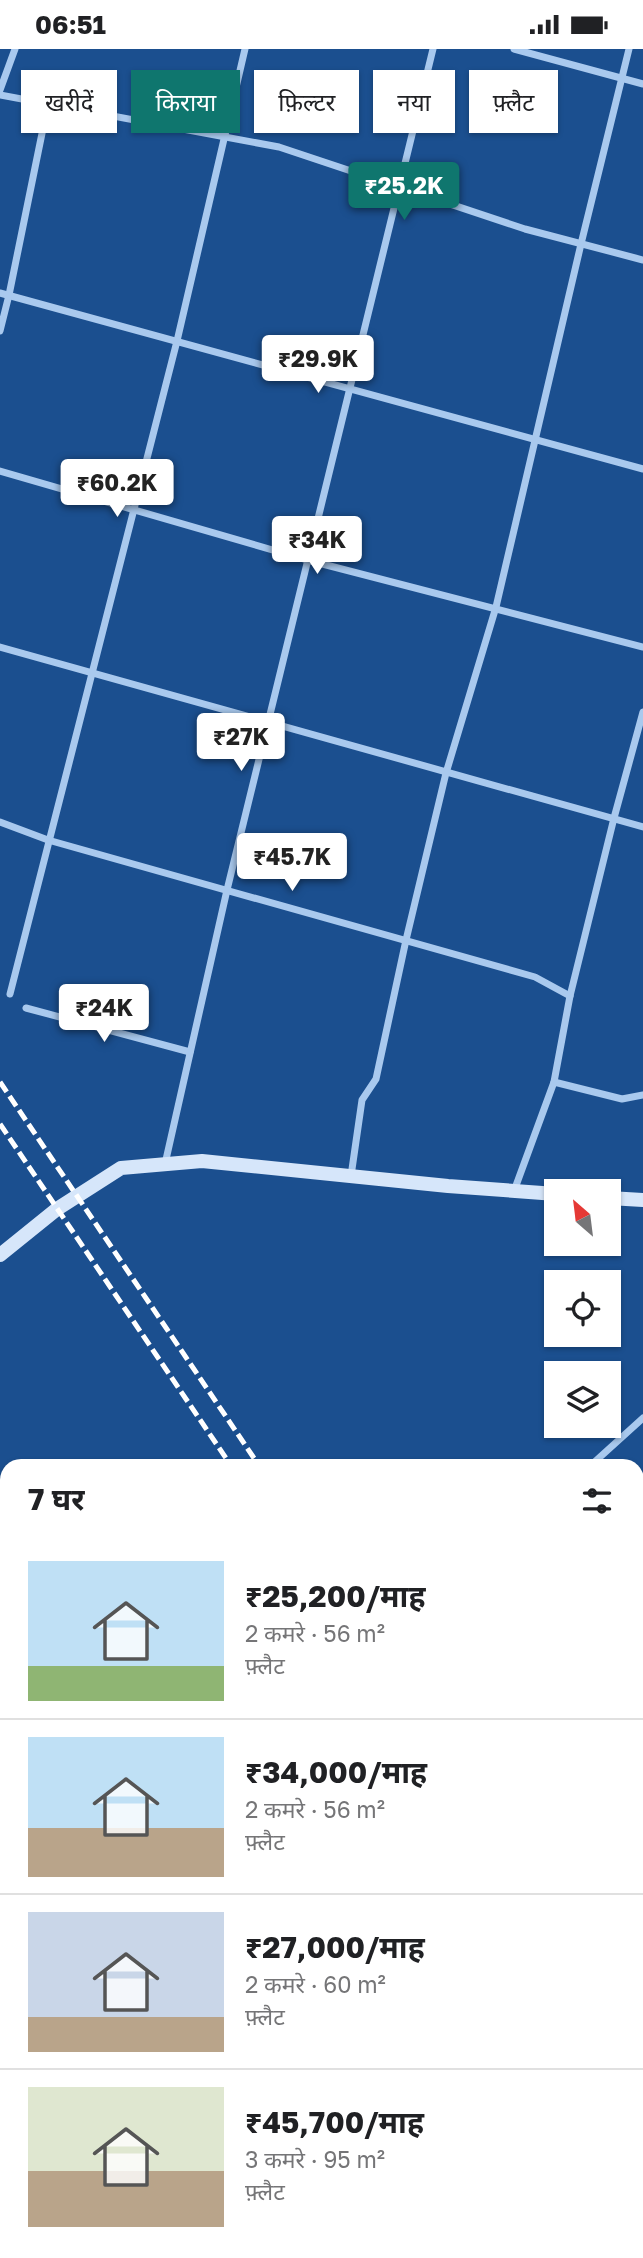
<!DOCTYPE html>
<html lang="hi">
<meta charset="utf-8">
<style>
:root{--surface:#fff;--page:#f2f2f2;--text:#202124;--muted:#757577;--line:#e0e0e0;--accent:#0f766e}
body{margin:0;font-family:"Golos Text","Noto Sans Devanagari",sans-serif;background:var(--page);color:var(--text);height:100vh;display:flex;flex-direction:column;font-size:26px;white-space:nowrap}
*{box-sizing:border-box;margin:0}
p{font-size:23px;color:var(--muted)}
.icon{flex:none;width:38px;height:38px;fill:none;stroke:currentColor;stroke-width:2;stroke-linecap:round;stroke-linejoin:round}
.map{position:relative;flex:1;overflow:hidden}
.drawer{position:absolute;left:0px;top:1410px;width:644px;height:800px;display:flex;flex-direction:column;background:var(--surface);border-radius:21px 21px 0 0;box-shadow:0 2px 5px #0004}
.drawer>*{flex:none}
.hud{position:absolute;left:21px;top:21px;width:602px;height:63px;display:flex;gap:14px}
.needle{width:46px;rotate:332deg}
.fabs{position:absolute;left:544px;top:1130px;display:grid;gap:14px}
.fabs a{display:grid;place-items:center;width:77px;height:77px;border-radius:0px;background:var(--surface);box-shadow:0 2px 5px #0004;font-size:35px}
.price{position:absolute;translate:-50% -60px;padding:0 16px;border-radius:7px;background:#fff;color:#222;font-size:23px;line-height:46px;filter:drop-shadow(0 2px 4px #0008)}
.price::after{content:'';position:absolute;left:50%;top:42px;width:21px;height:16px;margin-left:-10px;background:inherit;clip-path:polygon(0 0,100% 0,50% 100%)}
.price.active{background:var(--accent);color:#fff}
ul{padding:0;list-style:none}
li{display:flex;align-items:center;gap:21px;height:175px;padding:0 28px}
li+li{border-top:2px solid var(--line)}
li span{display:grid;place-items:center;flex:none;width:196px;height:140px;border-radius:0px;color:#555}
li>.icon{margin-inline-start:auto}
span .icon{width:84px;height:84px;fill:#fffc;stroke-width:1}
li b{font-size:30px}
h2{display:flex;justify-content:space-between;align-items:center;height:84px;padding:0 28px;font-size:30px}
.chip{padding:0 24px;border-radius:0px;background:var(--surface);box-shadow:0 2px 5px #0004;font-size:24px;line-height:63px}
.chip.active{background:var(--accent);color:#fff}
.status{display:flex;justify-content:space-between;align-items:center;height:49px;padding:0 35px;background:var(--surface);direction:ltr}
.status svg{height:19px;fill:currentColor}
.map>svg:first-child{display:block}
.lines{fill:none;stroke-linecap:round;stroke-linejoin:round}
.street{stroke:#a9c9ee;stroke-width:7}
.secondary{stroke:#d6e6fa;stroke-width:14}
.rail{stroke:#fff;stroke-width:5;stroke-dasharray:12 5;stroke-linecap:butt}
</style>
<div class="status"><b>06:51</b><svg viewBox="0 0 49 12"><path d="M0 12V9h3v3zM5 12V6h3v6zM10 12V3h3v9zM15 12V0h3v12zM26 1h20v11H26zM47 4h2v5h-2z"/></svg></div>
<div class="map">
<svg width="643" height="2209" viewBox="0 0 643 2209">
<rect width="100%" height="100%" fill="#1b4f8f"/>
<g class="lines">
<g class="street">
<polyline points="514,0 643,35"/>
<polyline points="0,41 15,0"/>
<polyline points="0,46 279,98 525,180 643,211"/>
<polyline points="0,244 643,420"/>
<polyline points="0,282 9,246 48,55"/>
<polyline points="0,422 307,511 643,598"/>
<polyline points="0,598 643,778"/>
<polyline points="0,773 48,791 535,928 570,947"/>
<polyline points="10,945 177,292 245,0"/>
<polyline points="26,959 190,1003"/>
<polyline points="554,1033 622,1050 643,1046"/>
<polyline points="165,1115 227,841 433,0"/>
<polyline points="351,1127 362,1051 376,1030 406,891 446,724 496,558 581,195 629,0"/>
<polyline points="514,1142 554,1033 570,947 614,769 643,663"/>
<polyline points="589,1418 643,1369"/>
<polyline points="637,1510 643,1519"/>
<polyline points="0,1559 7,1546"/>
<polyline points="0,1986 7,1984"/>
</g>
<g class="secondary">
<polyline points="609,1149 643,1151"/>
<polyline points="0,1206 57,1160 121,1119 202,1112 448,1137 556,1145"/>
<polyline points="0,1519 7,1542"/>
<polyline points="133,2203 133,2209"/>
</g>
<g class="rail">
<polyline points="0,1033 260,1418"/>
<polyline points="0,1075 232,1418"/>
<polyline points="637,1973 643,1982"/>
<polyline points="637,2016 643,2025"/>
</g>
</g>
</svg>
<div class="fabs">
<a><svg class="needle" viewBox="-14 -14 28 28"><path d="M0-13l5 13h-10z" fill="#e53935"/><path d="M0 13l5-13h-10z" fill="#757577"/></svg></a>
<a><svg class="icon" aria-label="locate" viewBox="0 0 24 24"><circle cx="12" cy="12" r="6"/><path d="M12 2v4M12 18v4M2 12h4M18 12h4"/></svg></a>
<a><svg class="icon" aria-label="layers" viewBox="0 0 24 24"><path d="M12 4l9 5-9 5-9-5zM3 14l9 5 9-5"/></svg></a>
</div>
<b class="price active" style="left:404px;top:173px">₹25.2K</b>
<b class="price" style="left:318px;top:346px">₹29.9K</b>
<b class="price" style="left:117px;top:470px">₹60.2K</b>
<b class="price" style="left:317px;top:527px">₹34K</b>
<b class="price" style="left:241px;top:724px">₹27K</b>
<b class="price" style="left:292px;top:844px">₹45.7K</b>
<b class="price" style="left:104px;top:995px">₹24K</b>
<div class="hud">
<a class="chip">खरीदें</a>
<a class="chip active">किराया</a>
<a class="chip">फ़िल्टर</a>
<a class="chip">नया</a>
<a class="chip">फ़्लैट</a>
</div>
<section class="drawer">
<h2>7 घर<svg class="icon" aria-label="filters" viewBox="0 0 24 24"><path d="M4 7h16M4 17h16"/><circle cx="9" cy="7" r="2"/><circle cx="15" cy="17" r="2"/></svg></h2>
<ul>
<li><span style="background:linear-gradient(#bfe0f5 75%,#8fb573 0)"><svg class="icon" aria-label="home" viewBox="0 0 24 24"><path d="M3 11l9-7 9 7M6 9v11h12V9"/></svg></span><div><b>₹25,200/माह</b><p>2 कमरे · 56 m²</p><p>फ़्लैट</p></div></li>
<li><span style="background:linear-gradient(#bfe0f5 65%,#b9a48a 0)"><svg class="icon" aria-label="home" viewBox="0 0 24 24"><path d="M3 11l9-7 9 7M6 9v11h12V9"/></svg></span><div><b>₹34,000/माह</b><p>2 कमरे · 56 m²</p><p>फ़्लैट</p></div></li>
<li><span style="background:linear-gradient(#c9d6e8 75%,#b9a48a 0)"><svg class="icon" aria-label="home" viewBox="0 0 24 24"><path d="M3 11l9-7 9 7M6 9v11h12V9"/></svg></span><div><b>₹27,000/माह</b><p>2 कमरे · 60 m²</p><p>फ़्लैट</p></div></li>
<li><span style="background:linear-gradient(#dfe7d0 60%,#b9a48a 0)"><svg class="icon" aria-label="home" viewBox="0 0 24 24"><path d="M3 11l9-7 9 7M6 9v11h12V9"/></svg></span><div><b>₹45,700/माह</b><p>3 कमरे · 95 m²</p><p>फ़्लैट</p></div></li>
</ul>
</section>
</div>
